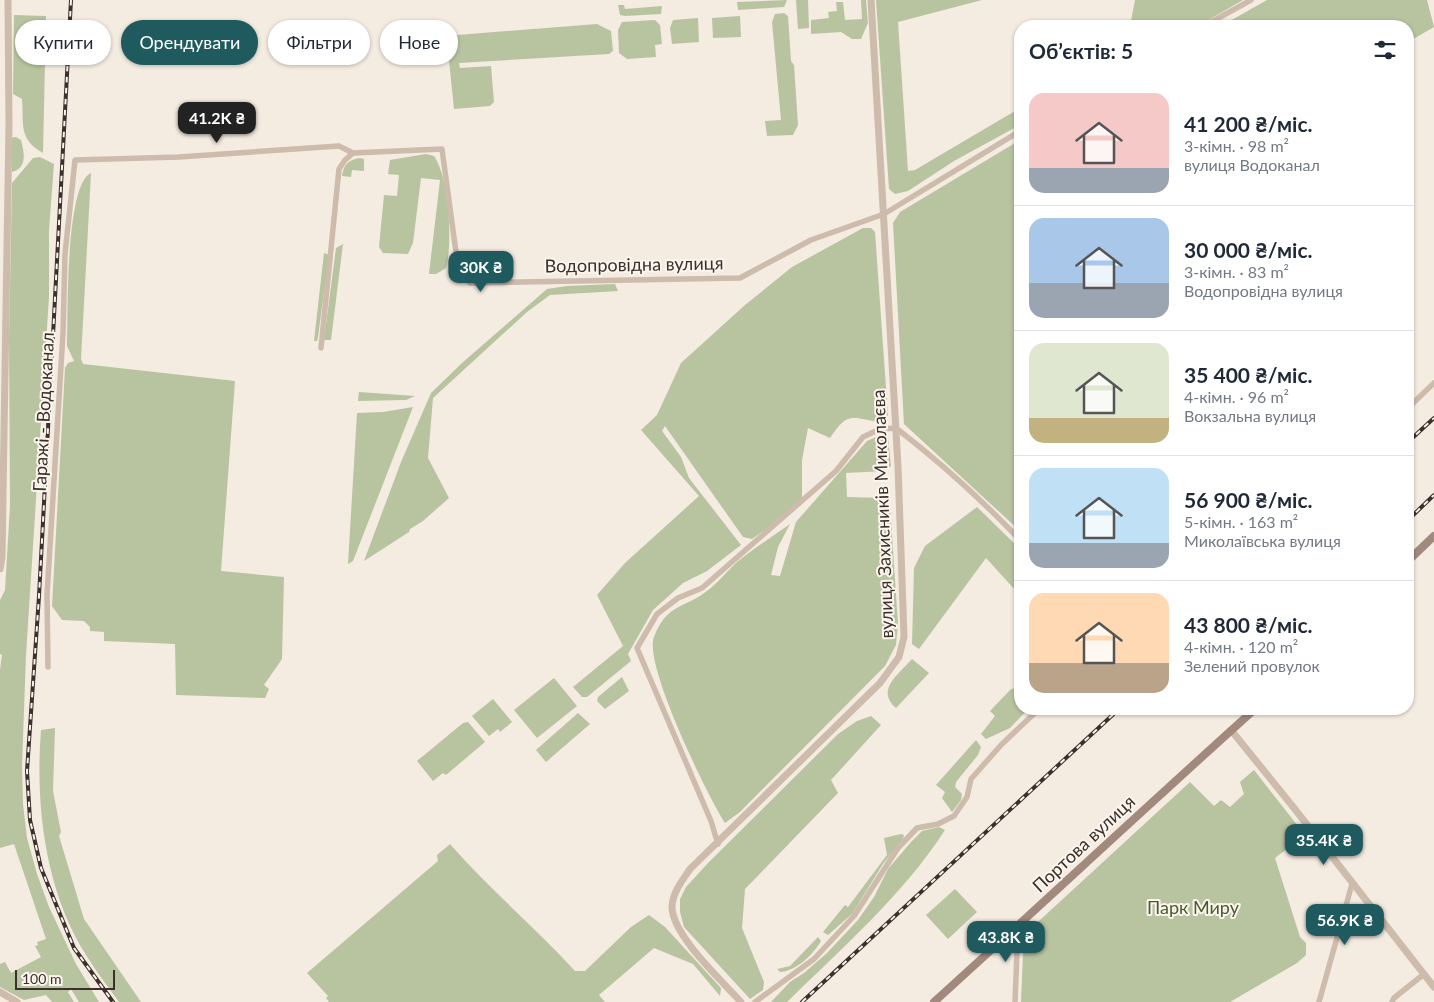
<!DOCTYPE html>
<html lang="uk">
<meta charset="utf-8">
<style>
:root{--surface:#fff;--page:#f2f2f3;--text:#1f2937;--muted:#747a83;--line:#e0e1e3;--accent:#1f5a5e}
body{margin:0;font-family:Lato,sans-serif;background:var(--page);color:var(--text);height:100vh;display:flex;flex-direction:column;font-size:19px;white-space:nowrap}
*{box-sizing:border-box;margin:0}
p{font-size:16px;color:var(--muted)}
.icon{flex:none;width:28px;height:28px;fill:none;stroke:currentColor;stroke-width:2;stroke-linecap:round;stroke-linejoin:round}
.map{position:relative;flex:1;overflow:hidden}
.drawer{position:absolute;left:1014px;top:20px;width:400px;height:695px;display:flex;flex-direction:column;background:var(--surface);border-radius:20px;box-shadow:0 1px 4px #0004}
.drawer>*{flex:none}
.top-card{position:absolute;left:15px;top:20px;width:475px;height:45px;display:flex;gap:10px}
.scale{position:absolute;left:15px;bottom:12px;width:100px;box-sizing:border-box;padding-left:5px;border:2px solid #3b302b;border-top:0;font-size:14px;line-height:18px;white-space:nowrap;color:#3b302b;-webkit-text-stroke:4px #fbf5ee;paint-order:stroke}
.price{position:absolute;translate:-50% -42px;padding:0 11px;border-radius:10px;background:var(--accent);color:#fff;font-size:16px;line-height:32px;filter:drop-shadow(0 1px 2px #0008)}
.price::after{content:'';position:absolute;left:50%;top:30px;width:15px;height:11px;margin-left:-8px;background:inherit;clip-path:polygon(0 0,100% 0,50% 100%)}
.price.selected{background:#222;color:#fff}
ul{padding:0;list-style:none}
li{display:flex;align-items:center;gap:15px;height:125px;padding:0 15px}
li+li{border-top:1px solid var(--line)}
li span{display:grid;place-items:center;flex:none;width:140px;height:100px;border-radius:15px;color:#555}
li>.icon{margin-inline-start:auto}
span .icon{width:60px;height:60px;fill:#fffc;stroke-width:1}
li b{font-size:21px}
h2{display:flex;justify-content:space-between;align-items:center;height:60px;padding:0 15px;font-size:21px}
.pill{padding:0 18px;border-radius:22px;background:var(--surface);box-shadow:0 1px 4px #0004;font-size:18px;line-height:45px}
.pill.selected{background:var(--accent);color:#fff}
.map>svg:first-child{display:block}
.green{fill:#b8c4a0}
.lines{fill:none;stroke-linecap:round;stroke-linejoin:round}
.minor{stroke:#cdbbac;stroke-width:5.5}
.tertiary{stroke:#cdbbac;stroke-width:7}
.secondary{stroke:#a18a7d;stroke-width:8}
.rail-casing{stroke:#3b302b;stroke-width:4}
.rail{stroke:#fbf5ee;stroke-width:2;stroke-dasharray:5.5;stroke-linecap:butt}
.labels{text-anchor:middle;stroke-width:4;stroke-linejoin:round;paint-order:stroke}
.street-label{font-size:18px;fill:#3b302b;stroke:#fbf5ee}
.park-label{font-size:18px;fill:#4a5a2e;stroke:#fbf5ee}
</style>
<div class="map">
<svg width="1434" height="1002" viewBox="0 0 1434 1002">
<rect width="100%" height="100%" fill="#f4ebe1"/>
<g class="green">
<polygon points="787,0 784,7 738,10 737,2"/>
<polygon points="796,0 808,0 809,28 798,29"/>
<polygon points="861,0 866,0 868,23 861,39 852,39 841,32 811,34 811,20 829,18 828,12 837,11 836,2 843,2 845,20 862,19"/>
<polygon points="876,0 982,0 898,22 908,171 915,170 1020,108 1020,125 954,161 908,191 895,194 889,189"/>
<polygon points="1135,0 1243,0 1198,26 1130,26"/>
<polygon points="1267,0 1427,0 1434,27 1408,42 1408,26 1221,26"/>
<polygon points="618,5 624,5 625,9 662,6 661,14 625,16 620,15"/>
<polygon points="784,13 788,16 791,61 794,65 798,125 793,135 767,136 765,121 781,120 772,22 775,14"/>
<path d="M 14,15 L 46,16 L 43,153 C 18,139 24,124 22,99 L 13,94 Z"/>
<polygon points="740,16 741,37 713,38 712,18"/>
<polygon points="698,18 699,42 672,44 670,28 673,20"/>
<polygon points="655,20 660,25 662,44 655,45 656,57 627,59 619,53 618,30 622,22"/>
<polygon points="597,24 611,31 613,51 609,54 459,63 460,68 491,66 494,102 490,106 454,109 448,51 438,51 437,44 445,36"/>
<path d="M 16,137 L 21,140 C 24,152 28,168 12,172 L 11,138 Z"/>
<polygon points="1020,140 1020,531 904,424 893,223 900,212"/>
<path d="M 426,154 L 434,156 C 449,177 453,243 446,268 L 436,274 L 429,274 L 440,180 L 421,178 L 413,243 L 408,254 L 383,253 L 379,247 L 384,195 L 397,196 L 399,175 L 388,174 L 390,160 Z"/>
<polygon points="40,157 54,164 49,230 49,297 26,655 22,766 23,804 27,838 37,874 49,907 76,964 99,1002 79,1002 71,989 68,992 74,1002 52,1002 46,995 24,1000 0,987 0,964 5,962 11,973 41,957 35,946 38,945 37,942 46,939 14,844 0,848 0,670 2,655 0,654 0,600 5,590 10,506 9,339 12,183 33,158"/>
<path d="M 360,158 L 364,159 L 364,171 L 352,170 L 351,177 L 342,176 C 344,164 348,160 360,158 Z"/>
<path d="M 91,173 L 81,359 L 83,364 L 235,381 L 221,571 L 284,577 L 282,659 L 264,685 L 269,689 L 265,698 L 176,695 L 175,644 L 104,641 L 104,632 L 90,631 L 90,627 L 84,621 L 62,620 L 52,606 L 65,368 L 68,363 L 74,361 L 67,346 C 68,317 65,184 91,173 Z"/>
<path d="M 863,228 L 871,228 L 875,232 L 888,416 L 879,422 C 849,417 848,412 830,438 L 808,428 L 802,460 L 802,504 L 752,539 L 743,537 L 665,426 L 662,431 L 681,457 L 689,478 L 741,545 L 707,571 L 683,583 L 653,610 L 628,654 L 631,661 L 587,697 L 582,697 L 573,687 L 623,646 L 597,595 L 625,563 L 699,496 L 641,430 L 657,415 L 681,363 L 745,305 L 792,267 Z"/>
<polygon points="343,244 331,340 324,340 336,248"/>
<polygon points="324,253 329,255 318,337 317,341 314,341"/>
<polygon points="615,284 618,291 550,295 527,312 433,398 428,458 449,498 423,521 410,529 409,532 364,561 401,462 431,393 462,363 547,289 567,286"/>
<polygon points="359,392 415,396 406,400 358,401"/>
<polygon points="413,407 353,561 348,564 357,413 383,412"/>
<path d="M 885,433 L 888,436 L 891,466 L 885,471 L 846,473 L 847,497 L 885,498 L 890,505 L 898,624 L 896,645 L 885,666 L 740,812 L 725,823 C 708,797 643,664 654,637 C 667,603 684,609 707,591 C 718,583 727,571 737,562 C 754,548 772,537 790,524 L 778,547 L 771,575 L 780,576 L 796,522 L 867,441 Z"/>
<polygon points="977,507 1020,549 1020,589 1017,592 986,558 919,649 912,644 914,568 925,546"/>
<path d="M 912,659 L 929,673 L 896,708 C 875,690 899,674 912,659 Z"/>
<polygon points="622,677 629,691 605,709 597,701 598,697"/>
<polygon points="554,678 577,706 537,738 514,710"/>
<polygon points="1018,688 1020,709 1028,709 1010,728 986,739 981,734 995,716 990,711 1011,689"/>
<polygon points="493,699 512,722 500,732 498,729 489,736 472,716"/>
<polygon points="578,713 590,724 546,762 536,750"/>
<polygon points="871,716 881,725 831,780 838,793 745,889 742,928 764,982 763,990 750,999 684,927 680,912 680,899 686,887 708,863 838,734 857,721"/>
<polygon points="468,722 485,742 446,775 443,773 433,781 417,761 463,723"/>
<path d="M 55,728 L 53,791 L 61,832 L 59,836 L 84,919 L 141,1002 L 119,1002 C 108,987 96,971 86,955 C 45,890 35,805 41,730 Z"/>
<polygon points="976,740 981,747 978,755 956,782 955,787 962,794 961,800 952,812 942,798 945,792 936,785"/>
<polygon points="1254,770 1305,835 1275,858 1300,937 1306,943 1306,955 1297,963 1230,1002 1021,1002 1023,954 1027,932 1190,782 1214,806 1221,800 1230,807 1244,794 1240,782"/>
<path d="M 939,827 L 945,830 C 903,895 842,948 787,1002 L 771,1002 L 790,982 L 804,973 L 827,953 L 858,920 L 874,897 L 888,869 L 911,842 L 922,831 Z"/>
<polygon points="901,834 904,835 903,839 883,864 852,914 828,935 823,932 845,905 848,907 887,855 884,838"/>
<path d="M 450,844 C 489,889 535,927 575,971 L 585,971 L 631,927 L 649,915 L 665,927 L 721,988 L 720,996 L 693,964 L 654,948 L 599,995 L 605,1002 L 329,1002 L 326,998 L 328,996 L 307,973 L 438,861 L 437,855 Z"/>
<polygon points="955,889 977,912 948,939 926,915"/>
<path d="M 818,937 L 821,941 C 813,955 796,971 780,972 L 777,969 L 790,966 Z"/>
</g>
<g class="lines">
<g class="minor">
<polyline points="1204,26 1251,0"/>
<polyline points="321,348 339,169 345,160 353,153 442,149 458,267 470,283 740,278 811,240 884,214 1020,131"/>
<polyline points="1408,408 1434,383"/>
<polyline points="48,667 47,595 63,333 65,254 75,160 179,157 339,146 353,153"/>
<path d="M 718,844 L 711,821 L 637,648 L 657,614 L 678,598 L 702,588 L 836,471 L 863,437 L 880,429 L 896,428 C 940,462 982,500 1020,540"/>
<polyline points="755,1002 814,959 854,916 898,848 917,828 938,824 954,816 967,797 971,779 1001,745 1039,709"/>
<polyline points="1015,1002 1018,925"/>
<polyline points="1319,1002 1352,884"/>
<polyline points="1392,1002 1394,998 1424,974"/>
</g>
<g class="tertiary">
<polyline points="0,569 2,557 9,125 8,0"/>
<polyline points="1231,730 1294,808 1434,987"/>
<polyline points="0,992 17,1002"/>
<path d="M 741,1002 C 722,981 671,934 672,906 C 673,892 682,881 690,869 L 880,683 L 899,657 L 904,637 L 898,466 L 871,0"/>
</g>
<g class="secondary">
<polyline points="1408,561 1434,536"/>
<path d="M 934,1002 C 1041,905 1147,806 1255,709"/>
</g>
<defs>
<g id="rail">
<polyline points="71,0 39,596 27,771 30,820 41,868 74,948 113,1002"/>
<polyline points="1408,442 1434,418"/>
<polyline points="1408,520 1434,495"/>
<polyline points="802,1002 1119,709"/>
</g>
</defs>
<use href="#rail" class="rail-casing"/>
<use href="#rail" class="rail"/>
</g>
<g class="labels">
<g class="street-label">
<text transform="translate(634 265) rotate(-1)" y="6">Водопровідна вулиця</text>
<text transform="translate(44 412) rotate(-87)" y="6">Гаражі - Водоканал</text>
<text transform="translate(883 514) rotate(-92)" y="6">вулиця Захисників Миколаєва</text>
<text transform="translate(1084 844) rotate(-43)" y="6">Портова вулиця</text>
</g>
<g class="park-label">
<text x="1193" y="914">Парк Миру</text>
</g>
</g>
</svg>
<div class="scale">100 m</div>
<b class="price selected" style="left:217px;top:144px">41.2K ₴</b>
<b class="price" style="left:481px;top:293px">30K ₴</b>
<b class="price" style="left:1324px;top:866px">35.4K ₴</b>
<b class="price" style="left:1345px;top:946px">56.9K ₴</b>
<b class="price" style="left:1006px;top:963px">43.8K ₴</b>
<div class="top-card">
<a class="pill">Купити</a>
<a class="pill selected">Орендувати</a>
<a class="pill">Фільтри</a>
<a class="pill">Нове</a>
</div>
<section class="drawer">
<h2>Об’єктів: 5<svg class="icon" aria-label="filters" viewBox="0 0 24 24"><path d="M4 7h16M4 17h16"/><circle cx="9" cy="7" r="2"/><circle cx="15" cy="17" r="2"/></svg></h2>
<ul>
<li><span style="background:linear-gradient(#f6c9c9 75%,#9aa5b1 0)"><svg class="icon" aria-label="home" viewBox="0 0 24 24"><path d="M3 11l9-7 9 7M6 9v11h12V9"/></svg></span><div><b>41 200 ₴/міс.</b><p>3-кімн. · 98 m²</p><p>вулиця Водоканал</p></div></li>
<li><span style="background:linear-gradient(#a9c7e8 65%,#9aa5b1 0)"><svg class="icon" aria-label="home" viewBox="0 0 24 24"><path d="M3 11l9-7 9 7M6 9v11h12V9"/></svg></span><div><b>30 000 ₴/міс.</b><p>3-кімн. · 83 m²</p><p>Водопровідна вулиця</p></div></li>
<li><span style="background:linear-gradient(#dfe7d0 75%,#c2b280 0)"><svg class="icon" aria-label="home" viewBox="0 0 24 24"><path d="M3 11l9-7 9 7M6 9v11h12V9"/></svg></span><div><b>35 400 ₴/міс.</b><p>4-кімн. · 96 m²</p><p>Вокзальна вулиця</p></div></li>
<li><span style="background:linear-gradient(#bfe0f5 75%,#9aa5b1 0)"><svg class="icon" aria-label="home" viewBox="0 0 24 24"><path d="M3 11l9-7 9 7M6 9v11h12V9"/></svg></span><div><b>56 900 ₴/міс.</b><p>5-кімн. · 163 m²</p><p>Миколаївська вулиця</p></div></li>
<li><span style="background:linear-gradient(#ffd9b3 70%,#b9a48a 0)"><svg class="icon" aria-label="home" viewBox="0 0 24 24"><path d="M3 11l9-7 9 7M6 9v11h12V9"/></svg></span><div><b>43 800 ₴/міс.</b><p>4-кімн. · 120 m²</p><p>Зелений провулок</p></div></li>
</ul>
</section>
</div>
